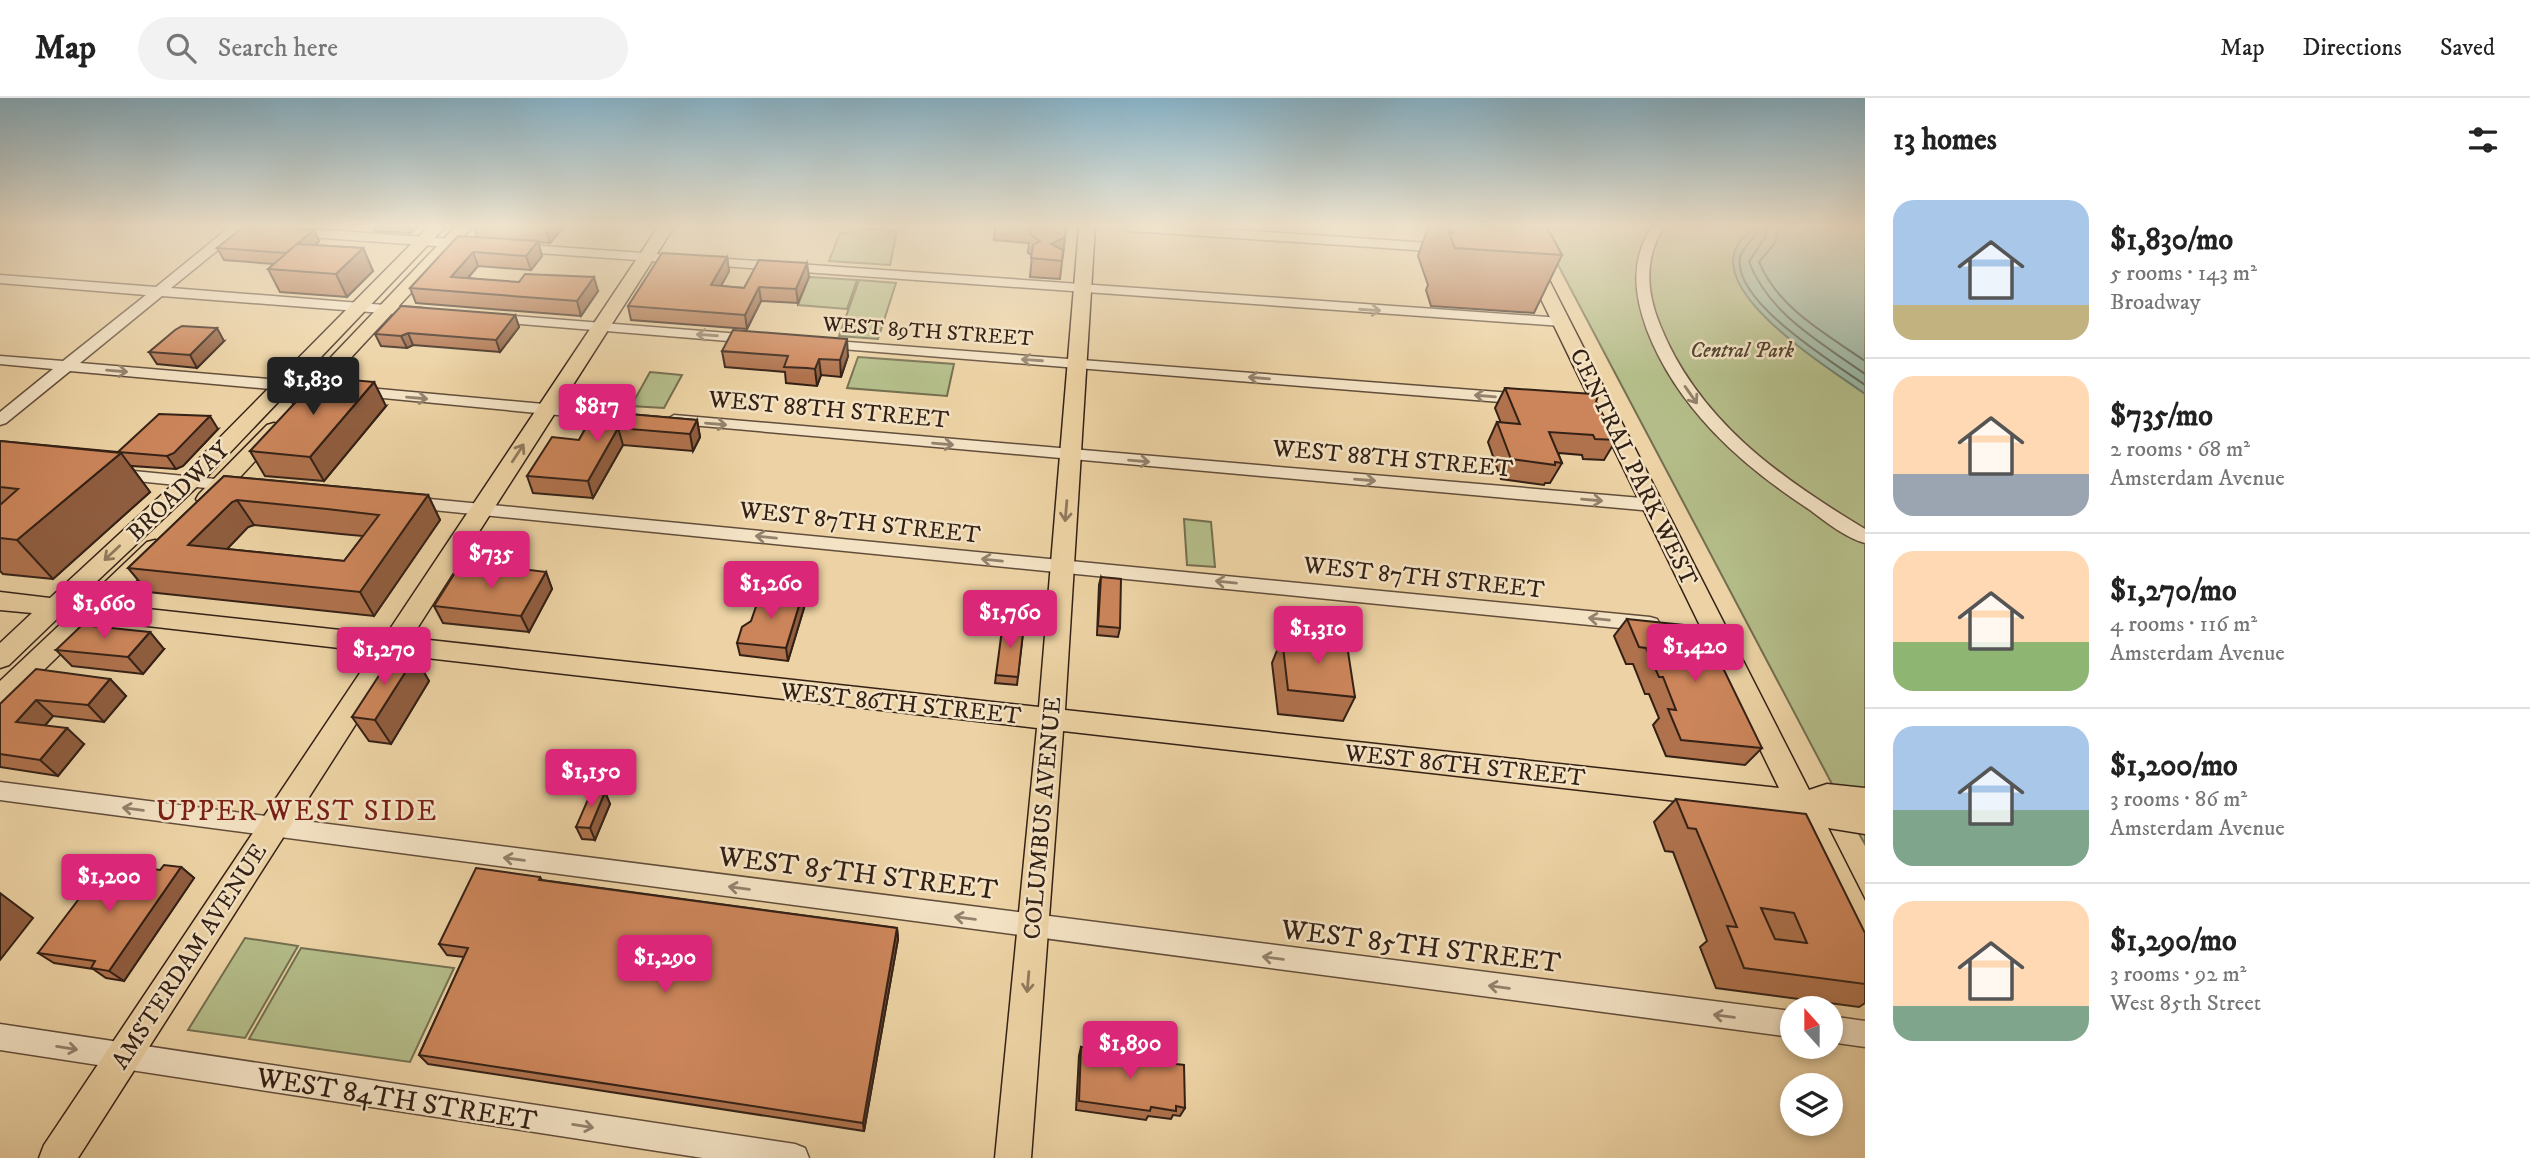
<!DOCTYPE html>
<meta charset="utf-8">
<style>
:root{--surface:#fff;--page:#f2f2f2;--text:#222;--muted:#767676;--line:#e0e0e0;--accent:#db2777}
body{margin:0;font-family:"IM FELL DW Pica",serif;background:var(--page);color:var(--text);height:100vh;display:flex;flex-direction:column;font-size:26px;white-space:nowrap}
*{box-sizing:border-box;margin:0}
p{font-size:23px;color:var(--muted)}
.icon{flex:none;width:38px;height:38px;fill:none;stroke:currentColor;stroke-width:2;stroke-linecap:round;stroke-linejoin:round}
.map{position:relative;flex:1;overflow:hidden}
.sheet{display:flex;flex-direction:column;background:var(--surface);width:665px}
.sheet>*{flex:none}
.needle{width:46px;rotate:339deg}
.controls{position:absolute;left:1780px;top:898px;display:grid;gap:14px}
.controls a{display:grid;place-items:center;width:63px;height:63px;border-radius:50%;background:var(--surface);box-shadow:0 4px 10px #0003;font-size:35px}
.price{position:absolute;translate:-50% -60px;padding:0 16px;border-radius:7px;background:var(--accent);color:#fff;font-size:23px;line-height:46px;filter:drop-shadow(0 2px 4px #0008)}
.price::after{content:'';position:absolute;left:50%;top:42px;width:21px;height:16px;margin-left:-10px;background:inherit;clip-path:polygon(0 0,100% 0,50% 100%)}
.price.active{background:#222;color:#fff}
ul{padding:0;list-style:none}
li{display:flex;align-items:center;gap:21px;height:175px;padding:0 28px}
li+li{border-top:2px solid var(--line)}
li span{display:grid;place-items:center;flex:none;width:196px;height:140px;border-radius:21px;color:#555}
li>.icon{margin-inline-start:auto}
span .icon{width:84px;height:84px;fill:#fffc;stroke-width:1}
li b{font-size:30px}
h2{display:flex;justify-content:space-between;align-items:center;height:84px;padding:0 28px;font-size:30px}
header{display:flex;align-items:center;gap:42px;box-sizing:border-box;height:98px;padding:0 35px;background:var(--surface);border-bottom:2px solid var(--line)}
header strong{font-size:33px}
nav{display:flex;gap:38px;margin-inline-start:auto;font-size:24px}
.search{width:490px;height:63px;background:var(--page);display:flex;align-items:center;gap:18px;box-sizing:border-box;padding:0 24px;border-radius:38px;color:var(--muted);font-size:26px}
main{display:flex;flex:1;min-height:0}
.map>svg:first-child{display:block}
.green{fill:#b4bd89;stroke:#746f50;stroke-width:2}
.water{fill:#99b8a5;stroke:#717c6c;stroke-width:2}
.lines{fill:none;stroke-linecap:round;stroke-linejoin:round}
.shore{stroke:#666c5e;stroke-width:2}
.minor-casing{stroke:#624d3a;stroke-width:3}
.major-casing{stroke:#342116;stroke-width:3}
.minor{fill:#f3e2c4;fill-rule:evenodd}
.major{fill:#ecd2a4;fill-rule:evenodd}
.wall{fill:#af724d;stroke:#342116;stroke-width:2;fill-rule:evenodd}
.shaded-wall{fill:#8f5d3f;stroke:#342116;stroke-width:2}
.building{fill:#cc855a;stroke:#342116;stroke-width:2;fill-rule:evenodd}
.oneway{stroke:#94826d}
.oneway2{stroke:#907a5d}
.labels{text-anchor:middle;stroke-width:5;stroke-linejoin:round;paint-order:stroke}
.far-street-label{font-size:21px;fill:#342116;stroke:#f3e2c4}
.far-park-label{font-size:21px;font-style:italic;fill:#544833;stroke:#f3e2c4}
.street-label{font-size:24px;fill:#342116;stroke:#f3e2c4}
.quarter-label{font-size:28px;letter-spacing:2px;fill:#7a1f14;stroke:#f3e2c4}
.near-street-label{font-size:28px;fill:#342116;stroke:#f3e2c4}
</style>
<header>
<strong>Map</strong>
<div class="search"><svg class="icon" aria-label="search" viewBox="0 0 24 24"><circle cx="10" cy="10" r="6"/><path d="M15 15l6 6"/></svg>Search here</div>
<nav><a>Map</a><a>Directions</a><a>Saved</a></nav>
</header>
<main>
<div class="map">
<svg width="1865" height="1060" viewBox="0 0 1865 1060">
<rect width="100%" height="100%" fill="#ecd2a4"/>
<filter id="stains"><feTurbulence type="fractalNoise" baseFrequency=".00286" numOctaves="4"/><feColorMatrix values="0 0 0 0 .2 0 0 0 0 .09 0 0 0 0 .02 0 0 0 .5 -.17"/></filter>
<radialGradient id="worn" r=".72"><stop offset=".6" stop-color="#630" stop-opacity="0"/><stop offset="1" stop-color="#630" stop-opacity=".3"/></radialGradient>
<g class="green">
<polygon points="850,129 897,133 890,167 829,163 840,135 847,135"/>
<polygon points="1538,129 1865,129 1865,746 1851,722"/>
<polygon points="809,179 857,182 847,211 798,207"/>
<polygon points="859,182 896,185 878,241 839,238"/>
<polygon points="858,259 954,266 947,298 847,290"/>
<polygon points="650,274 682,277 664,310 631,308"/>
<polygon points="1184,421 1211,424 1215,469 1187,467"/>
<polygon points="245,840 298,848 245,940 188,932"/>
<polygon points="301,850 454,870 410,964 249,941"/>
</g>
<path class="water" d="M 1758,129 L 1865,129 L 1865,296 C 1830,270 1673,176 1758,129 Z"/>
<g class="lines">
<g class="shore">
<path d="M 1760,129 C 1756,141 1742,148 1740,160 C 1733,204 1834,265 1865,287"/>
<path d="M 1768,129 L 1765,139 L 1749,164 C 1770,217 1820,244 1865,276"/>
<path d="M 1779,129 L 1775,145 L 1759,164 C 1779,211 1825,235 1865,263"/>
</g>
<defs>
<g id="minor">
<polygon points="221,129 284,129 464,142 470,146 464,150 240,134 171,190 422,210 429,214 422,218 162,198 80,265 327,286 335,291 327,296 70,273 6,325 0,327 0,314 53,271 0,266 0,258 63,263 146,197 0,185 0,177 156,189 226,132"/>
<polygon points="1124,129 1191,129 1445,146 1451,150 1445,154 1130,133"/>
<path d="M 1652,129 L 1664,129 C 1644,160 1646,193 1660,227 C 1698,322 1780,380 1865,431 L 1865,445 C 1846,440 1826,424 1810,412 C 1741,367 1677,310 1647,232 C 1634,196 1630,162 1652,129 Z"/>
<polygon points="515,146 1562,220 1569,224 1562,228 510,153 509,150"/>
<polygon points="490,216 753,237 760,241 753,245 485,223 483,220"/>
<polygon points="822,242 1525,296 1533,301 1525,306 817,249 815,246"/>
<polygon points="357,289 620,313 628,318 620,323 352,297 349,294 352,291"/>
<polygon points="674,317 1653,401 1662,407 1653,413 668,325 666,322"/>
<polygon points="113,371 236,383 244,388 236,393 107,380 105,376 107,372"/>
<polygon points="409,399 1650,519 1657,521 1660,526 1657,531 1650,533 403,409 400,405 403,401"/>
<polygon points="0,684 1792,913 1792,939 0,702"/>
<polygon points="1830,918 1865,923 1865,949 1830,944"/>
<polygon points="0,926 795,1046 805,1050 809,1060 703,1060 0,952"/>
</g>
<g id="major">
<polygon points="428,129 445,129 198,388 76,503 84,504 147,444 155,442 163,444 166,450 163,456 111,507 386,537 658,129 674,129 411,540 1039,609 1079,129 1095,129 1065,612 1779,690 1506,129 1522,129 1809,692 1827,686 1865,690 1865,736 1828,730 1865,803 1865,850 1854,845 1791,716 1063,633 1031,1060 995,1060 1037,630 400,557 78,1060 39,1060 44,1047 374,554 95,522 9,606 0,609 0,583 68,519 60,518 9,567 0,570 0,545 32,515 0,512 0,494 50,500 182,378"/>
<polygon points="455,129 472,129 308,306 294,306 291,302 294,298"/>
<polygon points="274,325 281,327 284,331 281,335 215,406 199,406 196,401 199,396 267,327"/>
</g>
</defs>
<use href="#minor" class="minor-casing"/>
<use href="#major" class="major-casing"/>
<use href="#minor" class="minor"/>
<use href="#major" class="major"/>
</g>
<g class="wall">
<polygon points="373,129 417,129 411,135 375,133"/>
<polygon points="474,129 564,129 550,145 538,144 542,158 531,172 478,168 468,180 598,193 581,218 416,205 410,190 477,139"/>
<polygon points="995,129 1066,129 1060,181 1030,179 1032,157 1028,155 1029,145 994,142"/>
<polygon points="1428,129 1547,129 1562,157 1534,215 1431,208 1426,192 1428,187 1418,158"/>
<polygon points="314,132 319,143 316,147 363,150 373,173 347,199 280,194 268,171 274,166 224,162 217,150"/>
<polygon points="727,159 729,173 721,188 744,190 809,179 798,205 761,203 747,231 631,222 628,208"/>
<polygon points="515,217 519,229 500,254 413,247 407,250 381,248 375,236"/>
<polygon points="224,243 197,270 157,266 149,254"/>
<polygon points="722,253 848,258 841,279 821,277 817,288 786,285 785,274 725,269"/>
<polygon points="1505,290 1596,304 1616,342 1604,362 1583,361 1582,357 1558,355 1562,365 1550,385 1545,385 1544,387 1501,381 1488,344 1497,324 1501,325 1495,310"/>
<polygon points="386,308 324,383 265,378 250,353"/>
<polygon points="595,313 697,322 700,339 693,353 623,347 593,400 533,395 527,378 579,342"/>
<polygon points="218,331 183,368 176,371 131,368 150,394 53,481 3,476 0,473 0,343 118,354"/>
<path d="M 224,378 L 428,397 L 440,422 L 374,518 L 148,494 L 128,470 ZM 254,427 L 341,436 L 363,438 L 344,463 L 227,451 L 248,429 Z"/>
<polygon points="546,474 552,491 529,534 443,525 434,508"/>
<polygon points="1101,479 1120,530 1118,539 1097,537 1099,487"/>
<polygon points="804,510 788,563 740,557 737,545"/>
<polygon points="1627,521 1762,650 1745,667 1666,658 1653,627 1659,620 1649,596 1645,596 1633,566 1626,566 1614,538"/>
<polygon points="1024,526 1017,587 995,585 996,577"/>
<polygon points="1307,535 1333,545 1355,599 1343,623 1278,616 1272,565 1282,540 1305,543"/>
<polygon points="164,551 143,576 72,568 56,552"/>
<polygon points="415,559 429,583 391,646 369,643 352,619"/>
<polygon points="110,581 126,598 104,624 53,618 45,628 84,646 58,678 0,669 0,606"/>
<polygon points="605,694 610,706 595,742 582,741 576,729"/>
<polygon points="1676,701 1865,835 1865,905 1859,909 1716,890 1700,849 1707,843 1673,754 1665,753 1654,724"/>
<polygon points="181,769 194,780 124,883 106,880 93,871 54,865 38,855 160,772"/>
<polygon points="540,779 542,782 897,830 898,841 864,1033 428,966 419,957 464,859 447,857 439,846"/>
<polygon points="1081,949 1185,1010 1180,1018 1173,1017 1171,1021 1148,1018 1146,1022 1076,1012 1079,958"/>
</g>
<g class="shaded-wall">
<polygon points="409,129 417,129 411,135"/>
<polygon points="564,129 550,145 546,130"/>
<polygon points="314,132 319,143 293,167 287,155"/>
<polygon points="1065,139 1063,157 1051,146"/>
<polygon points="538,143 542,158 531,172 526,158"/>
<polygon points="363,150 373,173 347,199 336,176"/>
<polygon points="473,154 478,168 456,193 451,179"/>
<polygon points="727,159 729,173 714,201 711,187"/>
<polygon points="807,165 809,179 798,205 796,191"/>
<polygon points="594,179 598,193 581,218 577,203"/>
<polygon points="759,189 761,203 747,231 745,217"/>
<polygon points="515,217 519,229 500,254 496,242"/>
<polygon points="217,230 224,243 197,270 190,257"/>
<polygon points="408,235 413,247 407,250 401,238"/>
<polygon points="847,241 848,258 841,279 840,262"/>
<polygon points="819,261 821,277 817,288 815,271"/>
<polygon points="374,284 386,308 324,383 310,359"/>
<polygon points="210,318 218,331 183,368 176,371 167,358"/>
<polygon points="697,322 700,339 693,353 690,336"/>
<polygon points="618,330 623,347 593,400 588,383"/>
<polygon points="121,355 150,394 53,481 17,442"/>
<polygon points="428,397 440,422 374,518 360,494"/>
<polygon points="237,402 254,427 248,429 207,472 188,447 232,404"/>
<polygon points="546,474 552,491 529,534 521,518"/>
<polygon points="802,498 804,510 788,563 786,550"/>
<polygon points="150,534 164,551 143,576 128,559"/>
<polygon points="415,559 429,583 391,646 375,622"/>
<polygon points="110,581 126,598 104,624 88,607"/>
<polygon points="36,602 53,618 34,640 16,624"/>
<polygon points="67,630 84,646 58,678 40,662"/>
<polygon points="605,694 610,706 595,742 590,730"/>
<polygon points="181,769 194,780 124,883 109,873"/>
<polygon points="0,795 33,820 0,862"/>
<polygon points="897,830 898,841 864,1033 863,1025"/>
</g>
<g class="building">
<polygon points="243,129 282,129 314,132 286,155 217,150"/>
<polygon points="1031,129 1066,129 1065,139 1051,146 1063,152 1062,163 1031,160 1033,147 1040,143 1030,136"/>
<polygon points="1450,129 1547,129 1562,157 1455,150 1449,134 1453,135"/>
<polygon points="458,138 538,143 526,158 473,154 451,179 519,184 525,176 594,179 577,203 410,190"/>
<polygon points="297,146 363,150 336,176 268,171"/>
<polygon points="662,155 727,159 711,187 744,190 759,162 807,165 796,191 759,189 745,217 628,208"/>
<polygon points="401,208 515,217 496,242 408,235 401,238 375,236"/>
<polygon points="182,228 217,230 190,257 149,254 175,232"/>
<polygon points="733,232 847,241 840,262 819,261 815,271 807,270 784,269 788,258 722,253"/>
<polygon points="319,279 374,284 310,359 250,353"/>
<polygon points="1505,290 1593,296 1598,298 1596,304 1616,342 1595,341 1593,337 1549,334 1562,365 1555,364 1555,367 1511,361 1497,324 1520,326"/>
<polygon points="595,313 697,322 690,336 618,330 588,383 527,378 552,339 579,342"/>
<polygon points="159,316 210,318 174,355 167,358 118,354"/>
<polygon points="0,343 121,355 17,442 0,440 0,407 18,391 0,389"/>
<path d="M 224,378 L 428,397 L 360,494 L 128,470 ZM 237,402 L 327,411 L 379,417 L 344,463 L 188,447 L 232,404 Z"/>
<polygon points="458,470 518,477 522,471 546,474 521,518 434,508"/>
<polygon points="1101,479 1121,481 1120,530 1098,528"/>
<polygon points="761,494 802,498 786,550 737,545 742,529 751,523"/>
<polygon points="1627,521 1703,529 1762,650 1681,642 1668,611 1676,612 1663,579 1659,579 1646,550 1639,549"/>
<polygon points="1003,524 1024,526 1018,579 996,577"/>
<polygon points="82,527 150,534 128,559 56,552"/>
<polygon points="1307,535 1332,538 1333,545 1347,547 1355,599 1288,592 1282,540 1308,543"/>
<polygon points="393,556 415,559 375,622 352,619"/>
<polygon points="36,571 110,581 88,607 36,602 16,624 67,630 40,662 0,656 0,606"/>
<polygon points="592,692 605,694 590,730 576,729"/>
<path d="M 1676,701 L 1806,716 L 1865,835 L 1865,886 L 1744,870 L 1727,828 L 1737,829 L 1696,731 L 1688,730 ZM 1761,810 L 1794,815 L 1807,845 L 1775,841 Z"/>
<polygon points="106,765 160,772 164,767 181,769 109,873 91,870 95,863 38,855"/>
<polygon points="476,770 540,779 539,782 897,830 863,1025 419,957 468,850 439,846"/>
<polygon points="1081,949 1148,958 1151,963 1184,967 1185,1010 1176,1008 1176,1013 1151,1009 1150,1013 1079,1003"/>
</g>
<defs><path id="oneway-shaft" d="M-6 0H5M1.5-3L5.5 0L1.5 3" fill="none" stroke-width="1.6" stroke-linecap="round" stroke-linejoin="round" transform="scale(1.75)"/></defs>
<g class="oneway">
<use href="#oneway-shaft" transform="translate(1370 212) rotate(4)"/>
<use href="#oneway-shaft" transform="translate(707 237) rotate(-176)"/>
<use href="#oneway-shaft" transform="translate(1032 262) rotate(-176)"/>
<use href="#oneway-shaft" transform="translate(117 273) rotate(5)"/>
<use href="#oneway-shaft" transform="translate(1259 280) rotate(-175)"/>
<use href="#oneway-shaft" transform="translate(1691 297) rotate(55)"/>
<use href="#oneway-shaft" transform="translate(1485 298) rotate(-175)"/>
<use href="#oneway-shaft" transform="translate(417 300) rotate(5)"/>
<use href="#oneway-shaft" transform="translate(716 326) rotate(5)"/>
<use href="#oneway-shaft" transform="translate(943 346) rotate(5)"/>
<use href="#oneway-shaft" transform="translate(1139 363) rotate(5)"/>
<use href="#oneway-shaft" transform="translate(1365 382) rotate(5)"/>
<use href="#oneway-shaft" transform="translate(1592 402) rotate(5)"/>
<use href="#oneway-shaft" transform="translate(766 439) rotate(-174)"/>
<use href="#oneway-shaft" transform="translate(992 462) rotate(-174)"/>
<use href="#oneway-shaft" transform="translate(1226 484) rotate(-174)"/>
<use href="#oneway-shaft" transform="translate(1599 521) rotate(-174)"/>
<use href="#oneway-shaft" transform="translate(133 711) rotate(-172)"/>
<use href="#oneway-shaft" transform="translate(514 761) rotate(-173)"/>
<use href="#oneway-shaft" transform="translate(739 790) rotate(-173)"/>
<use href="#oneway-shaft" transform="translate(965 820) rotate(-173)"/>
<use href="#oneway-shaft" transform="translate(1273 860) rotate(-173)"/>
<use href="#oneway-shaft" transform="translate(1499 889) rotate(-173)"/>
<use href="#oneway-shaft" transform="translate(1724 918) rotate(-173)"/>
<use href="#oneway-shaft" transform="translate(67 950) rotate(9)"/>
<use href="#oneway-shaft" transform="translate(583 1028) rotate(9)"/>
</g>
<g class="oneway2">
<use href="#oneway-shaft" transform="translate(518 355) rotate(-57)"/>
<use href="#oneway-shaft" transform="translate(1066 413) rotate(95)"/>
<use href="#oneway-shaft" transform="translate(112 455) rotate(137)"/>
<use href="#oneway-shaft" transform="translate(1028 884) rotate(95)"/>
</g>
<linearGradient id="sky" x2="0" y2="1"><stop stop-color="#88b6cd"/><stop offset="0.46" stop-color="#f6ebd6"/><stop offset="1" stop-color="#f6ebd6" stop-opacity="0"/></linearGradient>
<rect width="1865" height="278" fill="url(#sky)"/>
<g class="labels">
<g class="far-street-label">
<text transform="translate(928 233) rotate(4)" y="7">WEST 89TH STREET</text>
</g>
<g class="far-park-label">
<text x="1742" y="259">Central Park</text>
</g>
<g class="street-label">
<text transform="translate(829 311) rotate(5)" y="8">WEST 88TH STREET</text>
<text transform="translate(1393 360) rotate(5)" y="8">WEST 88TH STREET</text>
<text transform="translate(1634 369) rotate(64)" y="8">CENTRAL PARK WEST</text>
<text transform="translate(178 393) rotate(-44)" y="8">BROADWAY</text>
<text transform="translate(860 424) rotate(6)" y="8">WEST 87TH STREET</text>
<text transform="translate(1424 479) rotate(6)" y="8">WEST 87TH STREET</text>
<text transform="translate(901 605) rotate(6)" y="8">WEST 86TH STREET</text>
<text transform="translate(1465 667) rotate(6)" y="8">WEST 86TH STREET</text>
<text transform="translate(1042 720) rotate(-85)" y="8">COLUMBUS AVENUE</text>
<text transform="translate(189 858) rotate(-57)" y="8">AMSTERDAM AVENUE</text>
</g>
<g class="quarter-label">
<text x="297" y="722">UPPER WEST SIDE</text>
</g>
<g class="near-street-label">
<text transform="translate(858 774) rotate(7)" y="10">WEST 85TH STREET</text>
<text transform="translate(1421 847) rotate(7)" y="10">WEST 85TH STREET</text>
<text transform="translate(397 1000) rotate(9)" y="10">WEST 84TH STREET</text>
</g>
</g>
<rect width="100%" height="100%" filter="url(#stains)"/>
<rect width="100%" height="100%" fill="url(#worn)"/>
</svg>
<div class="controls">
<a><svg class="needle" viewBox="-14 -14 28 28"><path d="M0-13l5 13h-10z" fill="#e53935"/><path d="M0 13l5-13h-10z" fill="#767676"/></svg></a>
<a><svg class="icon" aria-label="layers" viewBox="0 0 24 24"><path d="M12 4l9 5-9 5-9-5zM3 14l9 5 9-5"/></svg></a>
</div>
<b class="price active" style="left:313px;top:319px">$1,830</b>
<b class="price" style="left:597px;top:346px">$817</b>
<b class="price" style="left:491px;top:493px">$735</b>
<b class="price" style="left:771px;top:523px">$1,260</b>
<b class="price" style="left:104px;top:543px">$1,660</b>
<b class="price" style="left:1010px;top:552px">$1,760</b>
<b class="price" style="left:1318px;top:568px">$1,310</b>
<b class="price" style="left:1695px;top:586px">$1,420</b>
<b class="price" style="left:384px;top:589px">$1,270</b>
<b class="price" style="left:591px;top:711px">$1,150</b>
<b class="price" style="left:109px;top:816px">$1,200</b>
<b class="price" style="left:665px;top:897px">$1,290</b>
<b class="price" style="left:1130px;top:983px">$1,890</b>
</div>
<section class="sheet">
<h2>13 homes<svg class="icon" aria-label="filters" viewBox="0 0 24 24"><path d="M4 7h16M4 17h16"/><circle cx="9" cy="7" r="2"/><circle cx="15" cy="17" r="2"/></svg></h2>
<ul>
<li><span style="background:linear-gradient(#a9c7e8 75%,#c2b280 0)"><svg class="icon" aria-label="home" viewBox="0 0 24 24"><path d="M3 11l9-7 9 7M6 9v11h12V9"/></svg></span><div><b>$1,830/mo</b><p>5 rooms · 143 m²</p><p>Broadway</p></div></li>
<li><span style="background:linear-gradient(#ffd9b3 70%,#9aa5b1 0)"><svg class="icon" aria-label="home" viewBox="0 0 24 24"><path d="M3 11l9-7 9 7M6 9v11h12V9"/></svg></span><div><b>$735/mo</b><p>2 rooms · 68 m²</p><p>Amsterdam Avenue</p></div></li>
<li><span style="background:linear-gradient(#ffd9b3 65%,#8fb573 0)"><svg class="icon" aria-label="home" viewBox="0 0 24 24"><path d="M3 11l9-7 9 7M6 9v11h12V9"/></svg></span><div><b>$1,270/mo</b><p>4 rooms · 116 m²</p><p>Amsterdam Avenue</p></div></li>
<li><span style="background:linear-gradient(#a9c7e8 60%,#7fa58c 0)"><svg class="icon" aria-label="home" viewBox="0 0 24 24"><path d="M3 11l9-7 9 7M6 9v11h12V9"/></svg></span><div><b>$1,200/mo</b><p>3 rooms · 86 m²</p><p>Amsterdam Avenue</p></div></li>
<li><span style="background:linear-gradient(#ffd9b3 75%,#7fa58c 0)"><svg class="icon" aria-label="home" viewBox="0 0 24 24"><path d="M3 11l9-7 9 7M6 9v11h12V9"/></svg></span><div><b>$1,290/mo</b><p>3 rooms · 92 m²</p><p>West 85th Street</p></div></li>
</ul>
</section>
</main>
